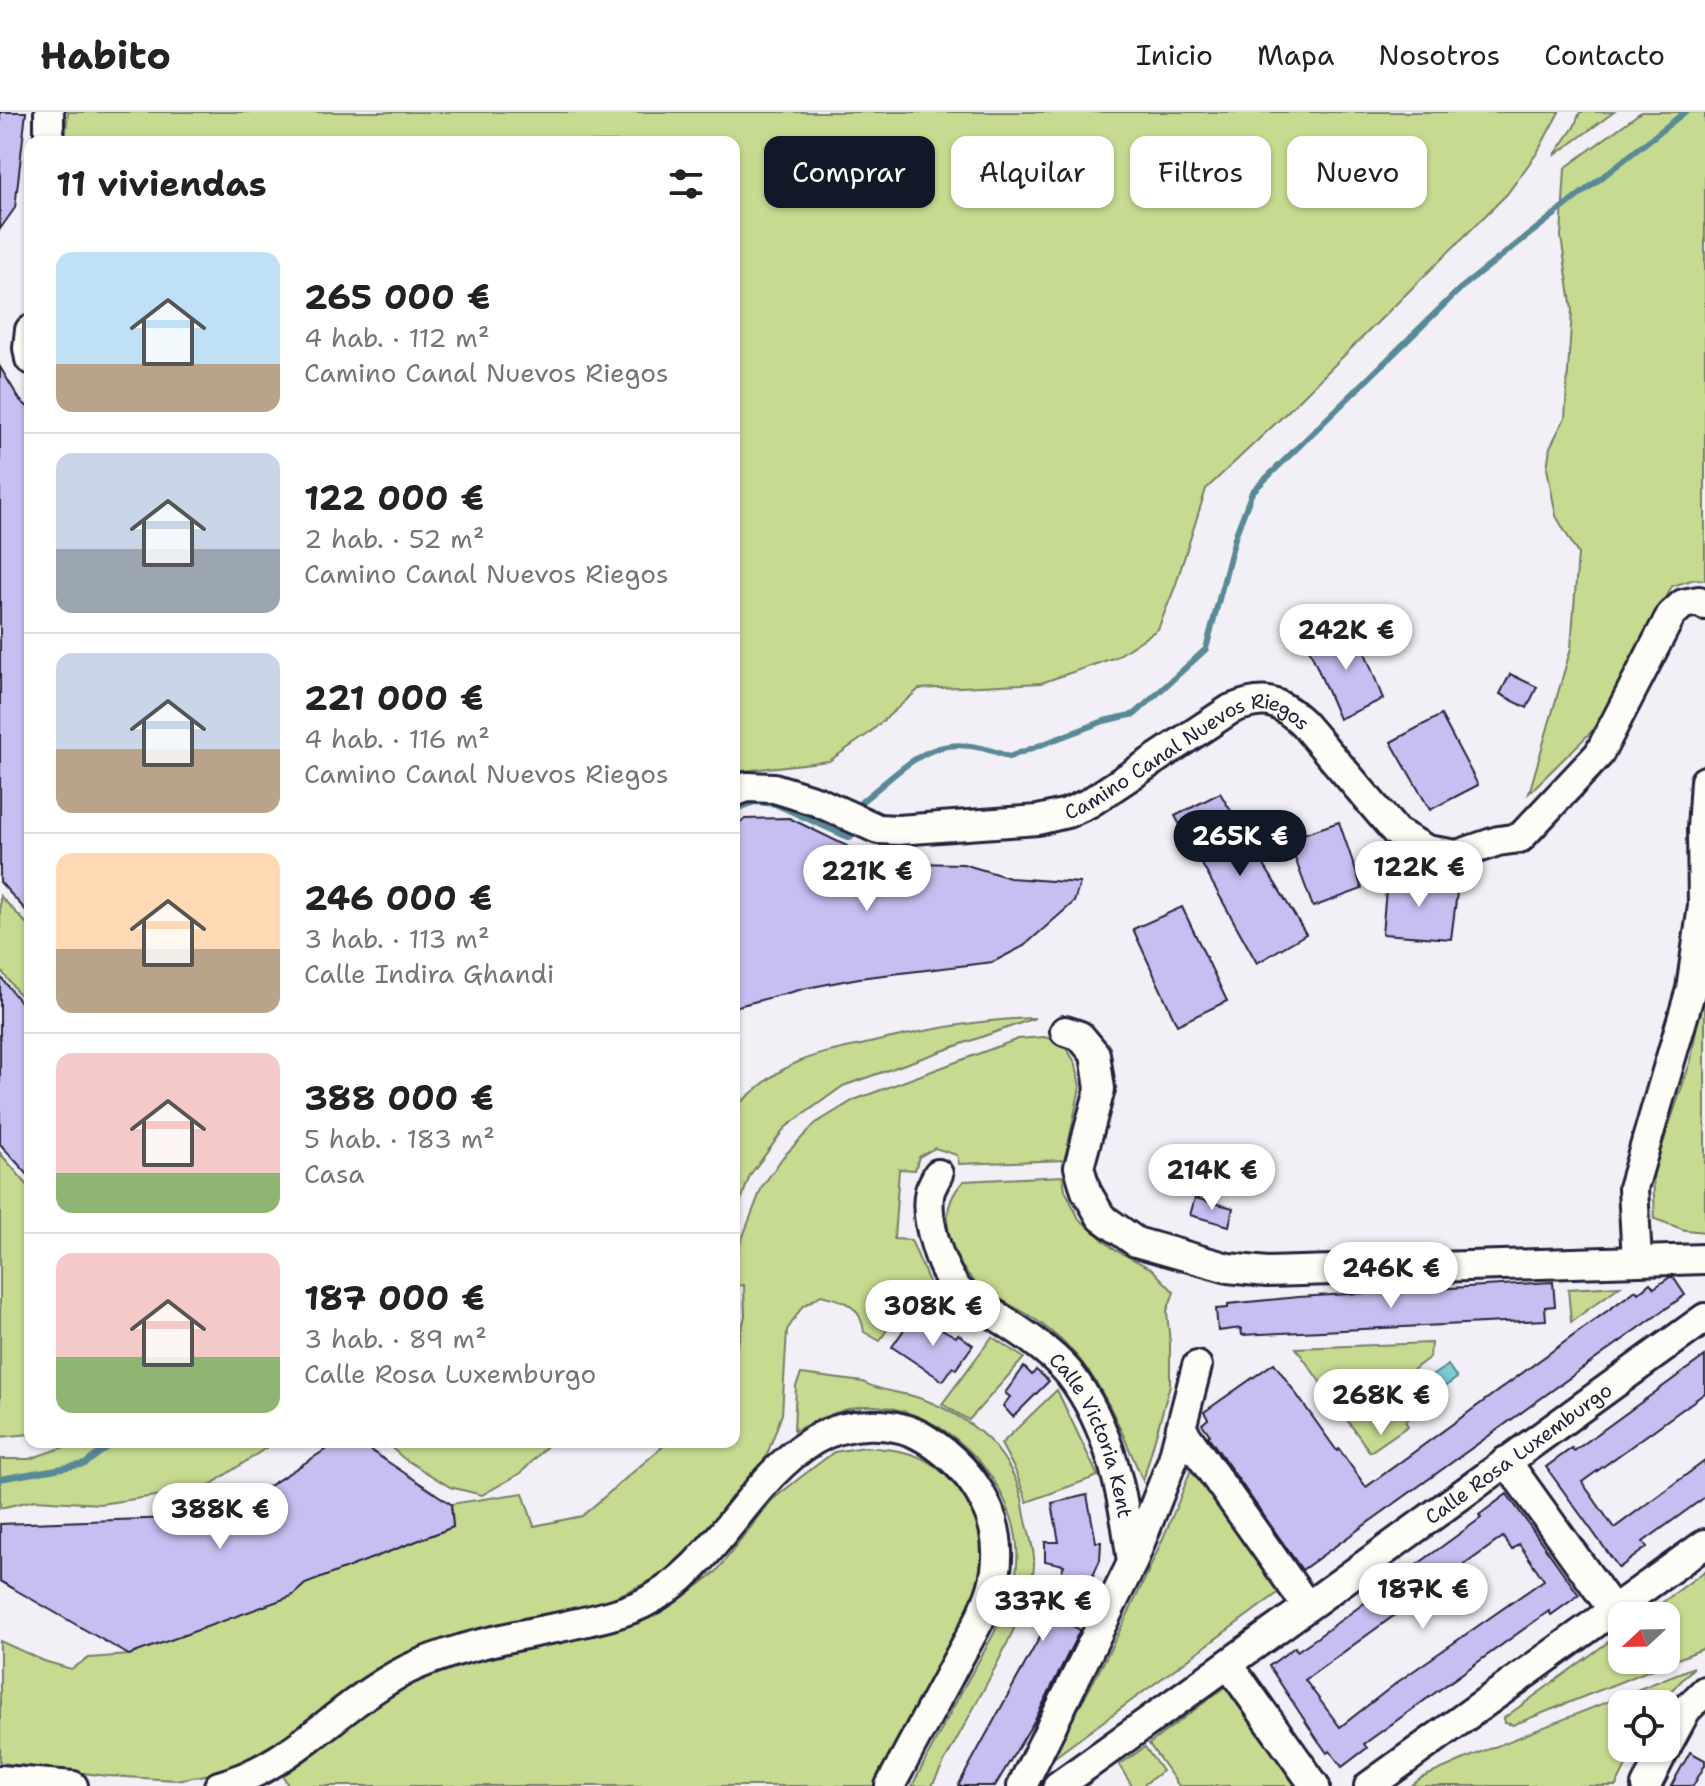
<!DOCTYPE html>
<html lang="es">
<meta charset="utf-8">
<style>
:root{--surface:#fff;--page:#f6f6f6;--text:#222;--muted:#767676;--line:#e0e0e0;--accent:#111827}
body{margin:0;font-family:"Shantell Sans",sans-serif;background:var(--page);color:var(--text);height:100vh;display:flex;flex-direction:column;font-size:30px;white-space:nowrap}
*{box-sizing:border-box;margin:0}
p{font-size:26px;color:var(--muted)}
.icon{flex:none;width:44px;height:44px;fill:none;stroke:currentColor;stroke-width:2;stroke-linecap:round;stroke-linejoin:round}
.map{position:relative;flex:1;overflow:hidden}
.side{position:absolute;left:24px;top:24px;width:716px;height:1312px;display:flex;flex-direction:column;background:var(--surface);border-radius:16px;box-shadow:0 2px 6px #0004}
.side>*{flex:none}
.banner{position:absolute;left:764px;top:24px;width:760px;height:72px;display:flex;gap:16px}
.needle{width:52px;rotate:248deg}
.fabs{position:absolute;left:1608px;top:1490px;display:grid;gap:16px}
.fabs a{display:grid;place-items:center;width:72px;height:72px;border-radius:16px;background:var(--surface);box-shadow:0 2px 6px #0004;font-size:40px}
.price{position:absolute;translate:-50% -68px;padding:0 18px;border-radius:28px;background:#fff;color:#222;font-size:26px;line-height:52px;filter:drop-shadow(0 2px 4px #0008)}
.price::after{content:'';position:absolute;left:50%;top:48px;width:24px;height:18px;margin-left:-12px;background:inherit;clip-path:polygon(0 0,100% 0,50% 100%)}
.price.current{background:var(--accent);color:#fff}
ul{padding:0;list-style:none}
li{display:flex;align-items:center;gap:24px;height:200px;padding:0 32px}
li+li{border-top:2px solid var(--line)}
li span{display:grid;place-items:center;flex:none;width:224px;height:160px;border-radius:16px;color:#555}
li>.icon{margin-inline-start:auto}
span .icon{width:96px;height:96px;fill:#fffc;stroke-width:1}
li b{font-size:34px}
h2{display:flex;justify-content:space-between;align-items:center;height:96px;padding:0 32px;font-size:34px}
.tag{padding:0 28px;border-radius:16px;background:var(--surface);box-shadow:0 2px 6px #0004;font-size:28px;line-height:72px}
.tag.current{background:var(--accent);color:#fff}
header{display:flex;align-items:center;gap:48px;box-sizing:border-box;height:112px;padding:0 40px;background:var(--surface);border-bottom:2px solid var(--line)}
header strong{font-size:38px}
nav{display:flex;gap:44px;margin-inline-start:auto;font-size:28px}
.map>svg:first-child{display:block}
.green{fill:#c6db90;stroke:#747e66;stroke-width:2}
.water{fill:#7dcdd5;stroke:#598997;stroke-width:2}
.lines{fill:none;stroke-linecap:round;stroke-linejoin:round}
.stream{stroke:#598997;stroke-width:6}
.building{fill:#c7bff1;stroke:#22223b;stroke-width:2;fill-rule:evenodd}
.minor-casing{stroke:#22223b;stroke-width:34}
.minor{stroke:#fdfcf7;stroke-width:28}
.labels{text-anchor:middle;stroke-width:6;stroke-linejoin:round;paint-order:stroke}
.street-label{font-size:20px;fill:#22223b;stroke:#fdfcf7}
</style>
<header>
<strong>Habito</strong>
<nav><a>Inicio</a><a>Mapa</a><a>Nosotros</a><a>Contacto</a></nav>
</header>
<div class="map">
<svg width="1705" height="1674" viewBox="0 0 1705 1674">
<rect width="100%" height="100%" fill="#f2f0f6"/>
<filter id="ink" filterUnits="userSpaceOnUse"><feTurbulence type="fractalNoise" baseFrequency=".0125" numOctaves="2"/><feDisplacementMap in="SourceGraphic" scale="16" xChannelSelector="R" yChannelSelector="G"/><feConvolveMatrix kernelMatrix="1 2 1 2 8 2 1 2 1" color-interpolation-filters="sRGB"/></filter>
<g filter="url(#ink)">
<g class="green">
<polygon points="68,0 1559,0 1537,41 1507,82 1277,310 1206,377 1175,475 1158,517 1116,545 1041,571 919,577 868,622 829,649 734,660 734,30 65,30"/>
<polygon points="1580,0 1614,0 1554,44 1574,15"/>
<polygon points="1641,0 1705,0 1705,468 1695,467 1672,474 1595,616 1529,681 1571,536 1578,442 1556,404 1547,356 1550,335 1565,306 1572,198 1561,125 1565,56"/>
<polygon points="0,784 30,815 30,897 0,857"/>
<polygon points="1705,865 1705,1120 1685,1118 1655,1107 1653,1061 1691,948"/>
<path d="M 1035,906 L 843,974 L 786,1015 L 750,1063 L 734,1109 L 734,996 C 751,982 768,965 788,955 C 811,942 839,938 865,932 C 921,919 978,907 1035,906 Z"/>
<path d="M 1044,925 L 1063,930 L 1076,952 L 1080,975 L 1065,1048 L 959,1052 L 957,1043 L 935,1036 L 919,1045 L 915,1058 L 899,1057 L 894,1127 L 911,1128 L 934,1182 L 886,1219 L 880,1229 L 864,1220 C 861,1193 843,1188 821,1183 L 802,1195 L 787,1218 L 782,1302 L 766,1345 L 717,1409 L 667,1461 L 607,1489 L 482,1519 L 365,1569 L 315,1602 L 273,1635 L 223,1660 L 176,1668 L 108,1664 L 0,1651 L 0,1529 L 44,1549 L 71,1557 L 89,1546 L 129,1543 L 292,1484 L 305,1472 L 453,1415 L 451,1392 L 523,1381 L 534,1414 L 582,1404 L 668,1330 L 734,1330 L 734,1245 L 745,1204 L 744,1173 L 734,1174 L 734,1148 L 762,1075 L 783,1045 L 816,1011 L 854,988 L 1018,927 Z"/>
<polygon points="0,1041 30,1076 30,1322 0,1325"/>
<path d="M 1063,1064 L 1065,1078 L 1079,1107 L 1115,1138 L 1152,1157 L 1174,1180 L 1167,1199 L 1170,1232 L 1170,1273 L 1143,1369 C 1125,1328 1109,1284 1081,1249 C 1068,1233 1047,1215 1030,1204 C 1012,1192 988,1184 973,1168 C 947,1141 936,1097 964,1069 Z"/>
<polygon points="1620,1174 1571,1210 1568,1177"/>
<polygon points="992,1225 1024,1246 969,1308 942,1292"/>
<polygon points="1431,1231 1430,1245 1394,1272 1417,1301 1405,1309 1408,1314 1370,1340 1296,1236"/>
<path d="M 801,1262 L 863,1270 C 879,1279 899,1280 916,1285 C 938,1292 962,1305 980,1320 C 1002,1338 1021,1370 1024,1398 C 1026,1414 1033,1430 1034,1446 C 1038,1494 955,1625 932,1674 L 912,1674 C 931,1638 949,1602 969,1566 C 986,1536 1007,1502 1015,1467 C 1032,1385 955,1299 875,1294 C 849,1292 817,1308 794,1319 L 796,1274 Z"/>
<polygon points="1057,1278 1098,1364 1027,1390 1015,1358 1001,1332"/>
<polygon points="79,1330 275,1330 204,1377 100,1392 35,1388 0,1396 0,1347 29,1347"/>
<polygon points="385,1330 551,1330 521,1361 482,1383 450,1375 403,1346"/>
<path d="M 865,1335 C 910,1339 930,1342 960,1379 C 971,1391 982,1411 984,1428 C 988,1472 953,1531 933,1570 C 916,1605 898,1639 881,1674 L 288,1674 L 282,1661 L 384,1585 L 455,1550 L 640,1511 L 682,1486 L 716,1460 L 772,1388 L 801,1365 L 834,1340 Z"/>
<path d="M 1192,1355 L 1282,1478 L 1048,1650 C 1104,1555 1153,1458 1192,1355 Z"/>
<polygon points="1705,1459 1705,1536 1513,1613 1505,1611 1504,1606 1622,1520 1622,1548 1666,1548 1666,1504 1644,1504"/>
<polygon points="1694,1555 1660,1592 1622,1592 1622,1636 1635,1636 1616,1674 1411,1674 1421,1666 1467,1646"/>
<polygon points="1225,1575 1296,1674 1179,1674 1149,1632"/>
<polygon points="1145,1635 1162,1659 1142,1674 1132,1674 1119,1653"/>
</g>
<polygon class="water" points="1448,1253 1457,1266 1420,1292 1411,1278"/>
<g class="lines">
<g class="stream">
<path d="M 861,690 C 914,648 937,614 1009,645 L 1104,609 L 1135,602 L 1206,537 L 1236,422 L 1252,380 L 1461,176 L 1685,0"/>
<polyline points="734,698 755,690 775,692 850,726 851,724"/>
<polyline points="0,1367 85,1352 114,1330"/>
</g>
</g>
<g class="building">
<polygon points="0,0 26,0 15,96 0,117"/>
<polygon points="0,255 20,288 30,297 30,803 0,770"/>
<polygon points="1354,512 1383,587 1339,607 1308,534"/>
<polygon points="1510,562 1537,575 1527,596 1500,582"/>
<polygon points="1441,603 1478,673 1430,698 1391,630"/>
<polygon points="1220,681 1306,822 1257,851 1175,704"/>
<polygon points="789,706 847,734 873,756 912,751 963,752 1010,766 1080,771 1074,790 1024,834 993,850 859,866 807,876 734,895 734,714 745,707"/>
<polygon points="1339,710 1362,777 1313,795 1288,727"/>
<polygon points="1387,767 1458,773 1451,827 1382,822"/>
<polygon points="1182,795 1227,889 1177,913 1133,817"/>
<polygon points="0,864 30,903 30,1065 0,1032"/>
<polygon points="1195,1086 1233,1096 1229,1114 1190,1103"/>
<polygon points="1670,1165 1673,1165 1685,1183 1302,1458 1208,1324 1210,1323 1202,1312 1208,1307 1204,1300 1274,1251 1337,1339 1339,1337 1366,1375 1636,1178 1638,1181 1650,1171 1654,1176"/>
<polygon points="1553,1170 1555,1194 1545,1195 1546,1208 1242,1223 1241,1216 1218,1219 1216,1197 1228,1196 1228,1192 1298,1185"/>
<polygon points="928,1209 956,1225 958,1222 973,1233 956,1257 953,1255 943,1269 892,1235 905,1216 916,1210 924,1216"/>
<polygon points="1705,1244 1705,1281 1582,1370 1614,1416 1705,1349 1705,1385 1643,1430 1647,1435 1619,1456 1546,1355 1572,1336 1574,1339"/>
<polygon points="1024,1255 1032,1263 1036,1258 1049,1269 1013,1305 1003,1294 1010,1285 1005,1281"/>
<polygon points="336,1331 364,1334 451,1392 453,1415 305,1472 292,1484 129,1543 0,1469 0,1412 204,1405 233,1397"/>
<path d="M 1507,1382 L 1579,1483 L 1551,1503 L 1549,1499 L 1364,1632 L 1367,1636 L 1342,1655 L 1330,1639 L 1327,1641 L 1317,1627 L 1269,1554 L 1295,1535 L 1297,1539 L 1315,1527 L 1481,1406 L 1479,1403 ZM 1503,1425 L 1512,1438 L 1519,1432 L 1544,1468 L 1399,1569 L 1340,1615 L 1305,1568 Z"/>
<polygon points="1087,1383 1096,1430 1101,1430 1100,1448 1071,1513 1080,1518 1036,1606 995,1674 958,1674 1058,1492 1050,1489 1064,1453 1045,1449 1045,1430 1059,1430 1052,1391"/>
<polygon points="1690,1640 1705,1648 1705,1653 1693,1674 1671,1674"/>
</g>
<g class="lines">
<defs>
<g id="minor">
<polyline points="49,0 49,30"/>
<polyline points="30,218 28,236 30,247"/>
<path id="s1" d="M 734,680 L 747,675 L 774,676 L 816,689 L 878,717 L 898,718 L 1038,708 L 1067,701 L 1089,691 L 1231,597 C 1264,584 1277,587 1303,611 L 1396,720 L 1427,738 L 1457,743 L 1498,729 L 1520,726 L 1599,642 L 1671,503 L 1683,492 L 1699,489 L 1705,493"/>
<polyline points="1065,919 1080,924 1095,942 1100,977 1079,1055 1086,1079 1101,1105 1136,1130 1228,1156 1267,1160 1705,1147"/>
<path id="s2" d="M 938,1062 C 936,1067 932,1073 930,1079 C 923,1104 942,1165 961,1181 C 970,1189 982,1195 992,1201 C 1017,1217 1050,1238 1069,1261 C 1111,1315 1124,1386 1132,1451"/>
<polyline points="1637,1149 1633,1076 1691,877 1703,794 1702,717 1705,669"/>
<polyline points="1181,1316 1307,1494"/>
<polyline points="1506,1349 1613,1498"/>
<polyline points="1229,1553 1315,1674"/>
<polyline points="1666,1635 1686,1598 1705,1579"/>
<polyline points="0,1668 73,1674"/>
<path d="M 219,1674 C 296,1654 345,1584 417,1553 C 464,1533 515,1524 565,1514 C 591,1508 618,1503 642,1492 C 717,1456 745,1370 814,1328 C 846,1309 894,1307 926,1327 C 978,1360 1010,1415 992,1477 C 983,1506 965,1533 951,1560 C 931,1598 910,1636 890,1674"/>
<polyline points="1022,1674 1132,1451 1173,1347 1197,1254"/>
<path id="s3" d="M 1058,1674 C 1275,1520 1489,1362 1705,1206"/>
<polyline points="1369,1674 1705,1432"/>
<polyline points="1646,1674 1665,1636"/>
</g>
</defs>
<use href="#minor" class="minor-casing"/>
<use href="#minor" class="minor"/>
</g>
</g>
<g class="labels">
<g class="street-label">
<text dy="7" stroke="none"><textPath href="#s1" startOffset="482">Camino Canal Nuevos Riegos</textPath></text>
<text dy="7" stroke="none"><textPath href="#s2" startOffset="330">Calle Victoria Kent</textPath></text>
<text dy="7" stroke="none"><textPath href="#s3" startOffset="568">Calle Rosa Luxemburgo</textPath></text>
</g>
</g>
</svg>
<div class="fabs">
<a><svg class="needle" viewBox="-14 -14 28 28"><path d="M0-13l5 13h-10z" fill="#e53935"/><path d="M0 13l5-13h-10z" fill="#767676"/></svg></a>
<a><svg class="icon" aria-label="locate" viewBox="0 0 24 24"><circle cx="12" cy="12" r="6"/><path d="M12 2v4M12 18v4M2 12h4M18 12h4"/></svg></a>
</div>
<b class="price" style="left:1346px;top:560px">242K €</b>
<b class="price current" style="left:1240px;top:766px">265K €</b>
<b class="price" style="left:1419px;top:797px">122K €</b>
<b class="price" style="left:867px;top:801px">221K €</b>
<b class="price" style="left:1212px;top:1100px">214K €</b>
<b class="price" style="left:1391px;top:1198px">246K €</b>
<b class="price" style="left:933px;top:1236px">308K €</b>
<b class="price" style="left:1381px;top:1325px">268K €</b>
<b class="price" style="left:220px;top:1439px">388K €</b>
<b class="price" style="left:1423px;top:1519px">187K €</b>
<b class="price" style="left:1043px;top:1531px">337K €</b>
<div class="banner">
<a class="tag current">Comprar</a>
<a class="tag">Alquilar</a>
<a class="tag">Filtros</a>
<a class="tag">Nuevo</a>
</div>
<section class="side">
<h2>11 viviendas<svg class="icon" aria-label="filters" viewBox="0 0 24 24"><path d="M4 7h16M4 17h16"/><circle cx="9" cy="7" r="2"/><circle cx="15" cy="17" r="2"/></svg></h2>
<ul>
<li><span style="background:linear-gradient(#bfe0f5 70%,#b9a48a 0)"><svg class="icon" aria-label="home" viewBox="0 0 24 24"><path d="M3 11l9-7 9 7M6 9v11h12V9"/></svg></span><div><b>265 000 €</b><p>4 hab. · 112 m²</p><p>Camino Canal Nuevos Riegos</p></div></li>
<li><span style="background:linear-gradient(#c9d6e8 60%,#9aa5b1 0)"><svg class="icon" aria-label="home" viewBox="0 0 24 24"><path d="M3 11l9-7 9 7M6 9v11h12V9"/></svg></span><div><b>122 000 €</b><p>2 hab. · 52 m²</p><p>Camino Canal Nuevos Riegos</p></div></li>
<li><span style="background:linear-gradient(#c9d6e8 60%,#b9a48a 0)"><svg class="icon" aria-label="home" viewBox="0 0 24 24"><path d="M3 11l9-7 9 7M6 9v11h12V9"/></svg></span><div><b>221 000 €</b><p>4 hab. · 116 m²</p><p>Camino Canal Nuevos Riegos</p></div></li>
<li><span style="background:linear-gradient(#ffd9b3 60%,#b9a48a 0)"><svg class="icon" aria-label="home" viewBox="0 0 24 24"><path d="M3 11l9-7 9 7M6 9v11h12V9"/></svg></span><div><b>246 000 €</b><p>3 hab. · 113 m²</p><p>Calle Indira Ghandi</p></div></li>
<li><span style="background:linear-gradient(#f6c9c9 75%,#8fb573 0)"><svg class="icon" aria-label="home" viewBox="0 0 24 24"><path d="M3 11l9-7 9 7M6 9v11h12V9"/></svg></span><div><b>388 000 €</b><p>5 hab. · 183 m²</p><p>Casa</p></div></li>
<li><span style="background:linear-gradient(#f6c9c9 65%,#8fb573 0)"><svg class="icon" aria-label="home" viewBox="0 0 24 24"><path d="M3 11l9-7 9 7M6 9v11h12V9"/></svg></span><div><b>187 000 €</b><p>3 hab. · 89 m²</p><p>Calle Rosa Luxemburgo</p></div></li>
</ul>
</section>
</div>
